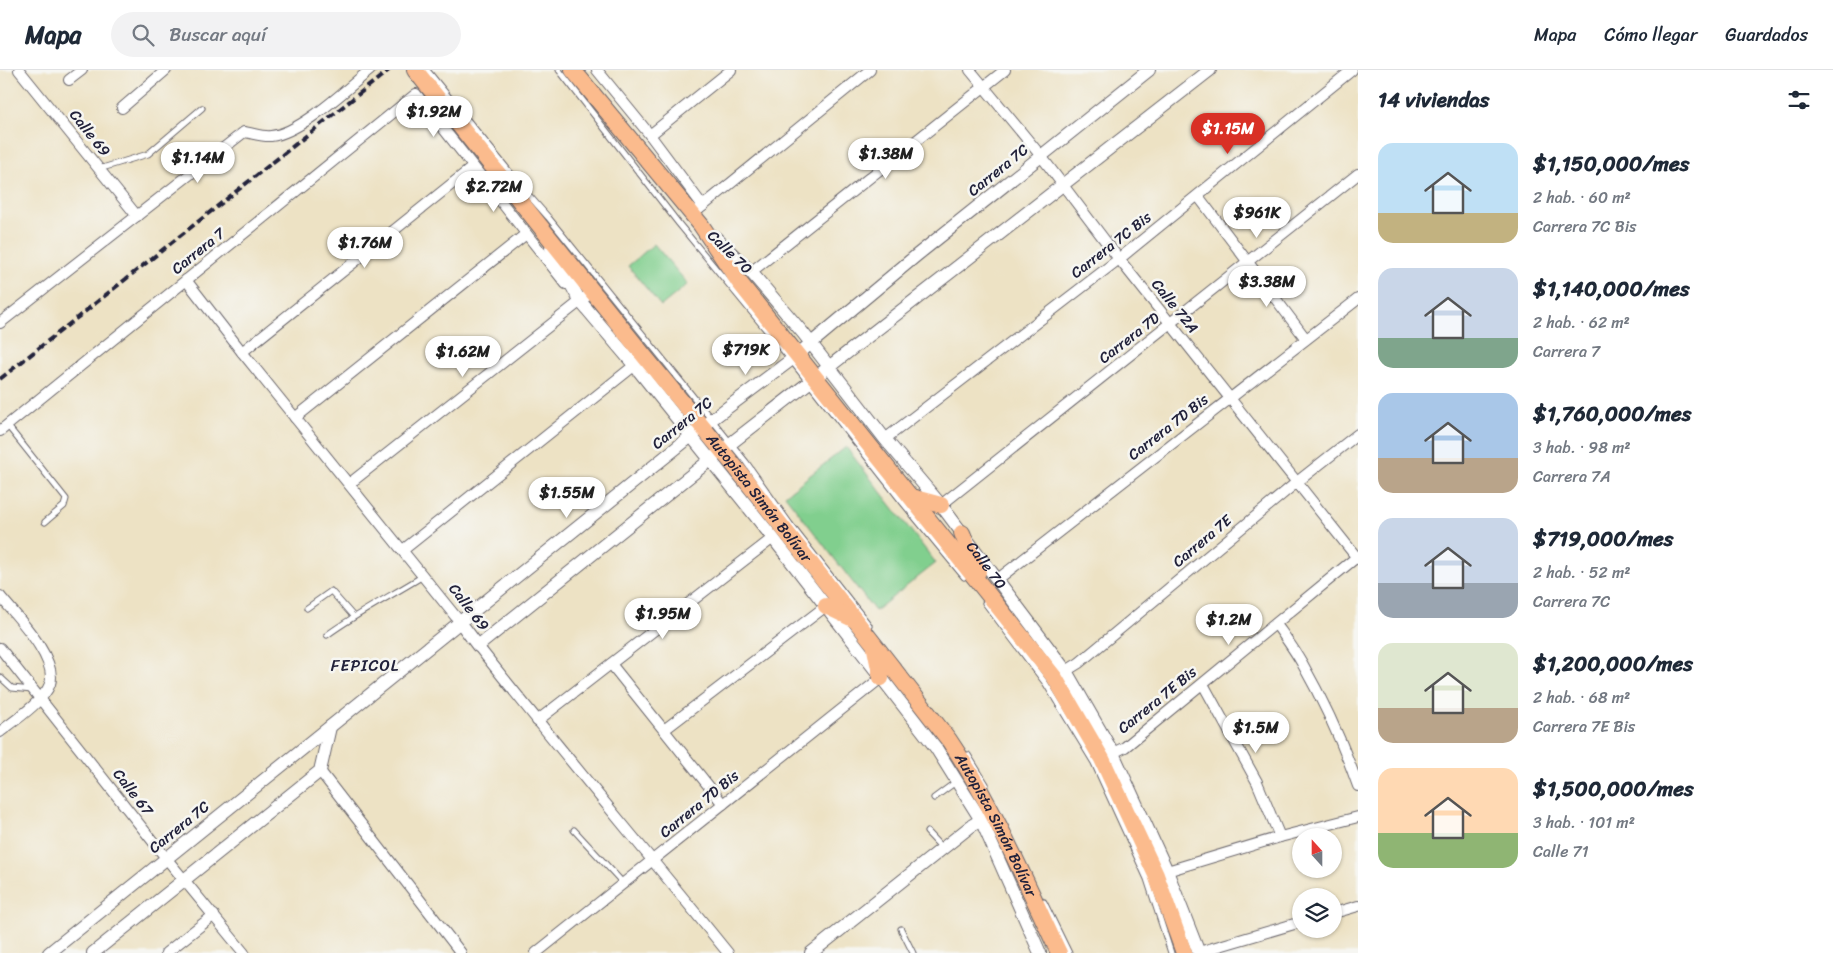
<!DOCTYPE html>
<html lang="es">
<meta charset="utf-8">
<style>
:root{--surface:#fff;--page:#f2f2f3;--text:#1f2937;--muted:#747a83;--line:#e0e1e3;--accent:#d93025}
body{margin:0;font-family:Sriracha,sans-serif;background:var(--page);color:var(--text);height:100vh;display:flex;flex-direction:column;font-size:19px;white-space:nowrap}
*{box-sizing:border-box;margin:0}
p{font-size:16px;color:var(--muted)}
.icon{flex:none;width:28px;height:28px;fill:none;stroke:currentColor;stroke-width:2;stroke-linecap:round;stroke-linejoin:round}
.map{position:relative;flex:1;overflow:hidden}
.sheet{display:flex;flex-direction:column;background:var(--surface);width:475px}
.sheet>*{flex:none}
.needle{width:32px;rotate:339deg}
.tools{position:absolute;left:1292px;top:758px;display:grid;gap:10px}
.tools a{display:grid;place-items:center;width:50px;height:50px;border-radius:50%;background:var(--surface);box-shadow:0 1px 4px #0004;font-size:25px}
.price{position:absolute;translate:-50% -42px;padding:0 11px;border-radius:18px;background:#fff;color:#222;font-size:16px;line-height:32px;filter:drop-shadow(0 1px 2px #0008)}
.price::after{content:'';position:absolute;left:50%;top:30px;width:15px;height:11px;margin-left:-8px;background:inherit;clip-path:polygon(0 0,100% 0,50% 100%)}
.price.on{background:var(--accent);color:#fff}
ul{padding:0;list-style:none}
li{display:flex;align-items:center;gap:15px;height:125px;padding:0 20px}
li span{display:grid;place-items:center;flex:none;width:140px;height:100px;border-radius:15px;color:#555}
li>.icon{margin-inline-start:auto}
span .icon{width:60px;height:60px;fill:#fffc;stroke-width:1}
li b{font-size:21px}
h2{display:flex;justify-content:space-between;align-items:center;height:60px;padding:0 20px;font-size:21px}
header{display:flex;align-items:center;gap:30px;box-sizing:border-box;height:70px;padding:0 25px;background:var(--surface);border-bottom:1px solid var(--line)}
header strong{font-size:24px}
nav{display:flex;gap:28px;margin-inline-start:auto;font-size:18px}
.search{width:350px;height:45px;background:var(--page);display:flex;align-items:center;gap:12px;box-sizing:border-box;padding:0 18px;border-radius:28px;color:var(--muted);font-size:19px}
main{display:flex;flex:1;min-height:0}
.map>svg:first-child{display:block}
.green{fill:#81cf8e;stroke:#527864}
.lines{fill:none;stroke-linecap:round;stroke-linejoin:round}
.service-casing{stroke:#69656b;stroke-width:7}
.minor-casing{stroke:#69656b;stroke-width:12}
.tertiary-casing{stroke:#69656b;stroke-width:14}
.trunk-casing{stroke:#69656b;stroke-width:18}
.service{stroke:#fff;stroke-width:5}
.minor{stroke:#fff;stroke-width:10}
.tertiary{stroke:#fff;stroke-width:12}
.trunk{stroke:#fbbb8d;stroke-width:16}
.rail{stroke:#22223b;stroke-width:4;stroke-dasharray:8 4;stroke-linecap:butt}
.labels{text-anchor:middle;stroke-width:5;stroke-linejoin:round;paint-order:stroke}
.street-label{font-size:15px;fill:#22223b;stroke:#f6f6f2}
.neighbourhood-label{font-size:16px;letter-spacing:1px;fill:#22223b;stroke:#f6f6f2}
</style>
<header>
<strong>Mapa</strong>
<div class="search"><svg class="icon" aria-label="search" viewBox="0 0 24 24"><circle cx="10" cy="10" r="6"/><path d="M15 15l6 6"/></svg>Buscar aquí</div>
<nav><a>Mapa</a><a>Cómo llegar</a><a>Guardados</a></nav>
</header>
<main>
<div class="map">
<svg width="1358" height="883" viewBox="0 0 1358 883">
<rect width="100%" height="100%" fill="#f6f6f2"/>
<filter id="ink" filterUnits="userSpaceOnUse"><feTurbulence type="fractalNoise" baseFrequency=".02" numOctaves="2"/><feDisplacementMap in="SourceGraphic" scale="10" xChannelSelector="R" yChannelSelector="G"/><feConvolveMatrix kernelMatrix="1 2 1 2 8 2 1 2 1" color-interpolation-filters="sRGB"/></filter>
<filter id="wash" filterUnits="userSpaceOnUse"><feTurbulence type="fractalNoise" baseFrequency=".0096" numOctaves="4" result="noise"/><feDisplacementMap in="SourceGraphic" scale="20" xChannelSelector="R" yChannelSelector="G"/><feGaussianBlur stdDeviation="1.12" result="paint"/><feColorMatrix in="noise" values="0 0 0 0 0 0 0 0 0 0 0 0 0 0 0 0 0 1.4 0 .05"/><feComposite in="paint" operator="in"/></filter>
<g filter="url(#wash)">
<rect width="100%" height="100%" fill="#ede2c4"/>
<g class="green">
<polygon points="654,174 688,214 661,236 628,196"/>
<polygon points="846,377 936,493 875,541 785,425"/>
</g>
</g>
<g filter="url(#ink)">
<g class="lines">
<defs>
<g id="service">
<polyline points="427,0 526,122 548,147 746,392 790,454 869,555"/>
<polyline points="559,0 679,154 791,290 903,433 964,507"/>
<polyline points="99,99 148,84 202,38"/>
<polyline points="7,355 66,429 64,436 45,452"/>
<polyline points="985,533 1046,614 1094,693 1147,809 1171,883"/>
<polyline points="307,538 331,521 353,546"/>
<path d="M 327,565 C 357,543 391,526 423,506"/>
<polyline points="0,607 12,618 32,620"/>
<polyline points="968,685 986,714"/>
<polyline points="934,728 957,711"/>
<polyline points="574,760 623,813"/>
<polyline points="927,762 942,778"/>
<polyline points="1044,832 1069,883"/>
<polyline points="901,859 913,883"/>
</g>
<g id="minor">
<polyline points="19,0 137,146"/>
<polyline points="597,0 650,65 703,136"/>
<polyline points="970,0 1041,86 1119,189 1358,489"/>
<polyline points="69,10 82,0"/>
<polyline points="122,38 166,0"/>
<polyline points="650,65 731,0"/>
<polyline points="1198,126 1306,269"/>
<polyline points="693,144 870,0"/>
<polyline points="751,202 1005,0"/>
<polyline points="186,210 242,282 460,552"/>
<path d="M 0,253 L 244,62 C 252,63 263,67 271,66 C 301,63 346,19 370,0"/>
<polyline points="242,282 473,97"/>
<polyline points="295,348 526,164"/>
<polyline points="0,361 416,24 566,214"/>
<polyline points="885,369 1119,189 1352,0"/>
<polyline points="349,414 592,222"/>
<polyline points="941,435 1358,104"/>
<polyline points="403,480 640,291"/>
<polyline points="998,509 1358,229"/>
<path d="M 0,526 C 16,546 58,588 50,614 C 44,631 14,651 0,662"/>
<path d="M 1276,554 C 1285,567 1294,579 1302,593 C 1324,632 1343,674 1358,716"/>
<path d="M 478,576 C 560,680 645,780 728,883"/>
<polyline points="0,578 166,788 244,883"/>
<polyline points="611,594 723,734"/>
<polyline points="1066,601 1079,593 1297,412 1358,364"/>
<polyline points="1203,614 1257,712 1280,767"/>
<polyline points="537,651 773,468"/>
<polyline points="664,660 826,536"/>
<polyline points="1113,683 1125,677 1358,486"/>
<polyline points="320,701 461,883"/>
<polyline points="1167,801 1280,767 1358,747"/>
<polyline points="1334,843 1358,836"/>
<polyline points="1199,882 1301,852"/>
<polyline points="166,883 214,845"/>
<polyline points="536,883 881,608"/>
</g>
<g id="tertiary">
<path id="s1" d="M 716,168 L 751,202 L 803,263 L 885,369 L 941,435 L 1066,601 L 1113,683 L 1167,801 L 1199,883"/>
<polyline points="551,178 580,231 635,296 773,468 936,678 981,750 1040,883"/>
<polyline points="460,552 478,576 730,374 1210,0"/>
<polyline points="49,883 711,350 791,290 917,185 1149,0"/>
<polyline points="93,883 320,701 330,657"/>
<polyline points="811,883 971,756 981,750"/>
</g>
<g id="trunk">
<path id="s2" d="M 415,0 L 645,287 L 737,399 L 949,670 C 994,736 1025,811 1059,883"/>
<polyline points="573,0 701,155 739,212 1055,608 1102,689 1156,805 1184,883"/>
<polyline points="911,427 941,435"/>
<polyline points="962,463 978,502"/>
<polyline points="826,536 853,549"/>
<polyline points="875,579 881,608"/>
</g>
</defs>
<use href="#service" class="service-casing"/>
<use href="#minor" class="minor-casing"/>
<use href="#tertiary" class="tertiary-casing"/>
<use href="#trunk" class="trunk-casing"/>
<use href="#service" class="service"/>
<use href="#minor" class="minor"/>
<use href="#tertiary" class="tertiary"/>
<use href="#trunk" class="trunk"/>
<polyline class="rail" points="0,309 389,0"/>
</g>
</g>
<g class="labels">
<g class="street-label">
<text transform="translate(90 63) rotate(51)" y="5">Calle 69</text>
<text transform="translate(998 100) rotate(-39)" y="5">Carrera 7C</text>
<text transform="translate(1111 175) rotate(-38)" y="5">Carrera 7C Bis</text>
<text transform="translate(198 181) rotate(-39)" y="5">Carrera 7</text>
<text transform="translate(730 182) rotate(44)" y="5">Calle 70</text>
<text transform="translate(1175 236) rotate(51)" y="5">Calle 72A</text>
<text transform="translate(1129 268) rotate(-38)" y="5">Carrera 7D</text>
<text transform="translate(682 353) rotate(-39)" y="5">Carrera 7C</text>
<text transform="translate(1168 357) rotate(-38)" y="5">Carrera 7D Bis</text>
<text dy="5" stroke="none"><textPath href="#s2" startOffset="549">Autopista Simón Bolívar</textPath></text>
<text transform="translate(1202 471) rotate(-40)" y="5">Carrera 7E</text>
<text dy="5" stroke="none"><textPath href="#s1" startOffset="425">Calle 70</textPath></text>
<text transform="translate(469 537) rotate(52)" y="5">Calle 69</text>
<text transform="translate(1157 630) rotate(-39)" y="5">Carrera 7E Bis</text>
<text transform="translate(133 722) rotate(52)" y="5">Calle 67</text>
<text transform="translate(699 734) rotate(-39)" y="5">Carrera 7D Bis</text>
<text dy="5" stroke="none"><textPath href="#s2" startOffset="954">Autopista Simón Bolívar</textPath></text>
<text transform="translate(179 757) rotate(-39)" y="5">Carrera 7C</text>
</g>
<g class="neighbourhood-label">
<text x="365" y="601">FEPICOL</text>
</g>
</g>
</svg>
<div class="tools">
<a><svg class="needle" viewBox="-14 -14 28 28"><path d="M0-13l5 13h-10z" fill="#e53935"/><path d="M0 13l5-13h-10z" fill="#747a83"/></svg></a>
<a><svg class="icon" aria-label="layers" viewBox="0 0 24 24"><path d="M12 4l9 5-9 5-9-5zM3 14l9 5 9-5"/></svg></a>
</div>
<b class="price" style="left:434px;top:68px">$1.92M</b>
<b class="price on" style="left:1228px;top:85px">$1.15M</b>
<b class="price" style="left:886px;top:110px">$1.38M</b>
<b class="price" style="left:198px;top:114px">$1.14M</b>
<b class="price" style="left:494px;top:143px">$2.72M</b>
<b class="price" style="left:1257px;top:169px">$961K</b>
<b class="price" style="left:365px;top:199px">$1.76M</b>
<b class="price" style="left:1267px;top:238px">$3.38M</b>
<b class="price" style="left:746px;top:306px">$719K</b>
<b class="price" style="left:463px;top:308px">$1.62M</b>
<b class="price" style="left:567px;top:449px">$1.55M</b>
<b class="price" style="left:663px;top:570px">$1.95M</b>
<b class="price" style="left:1229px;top:576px">$1.2M</b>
<b class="price" style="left:1256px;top:684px">$1.5M</b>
</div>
<section class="sheet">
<h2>14 viviendas<svg class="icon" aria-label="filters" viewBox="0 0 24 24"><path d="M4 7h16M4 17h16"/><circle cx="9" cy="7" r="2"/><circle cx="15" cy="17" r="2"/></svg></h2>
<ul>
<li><span style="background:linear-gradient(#bfe0f5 70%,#c2b280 0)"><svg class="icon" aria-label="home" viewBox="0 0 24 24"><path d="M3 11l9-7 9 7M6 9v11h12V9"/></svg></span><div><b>$1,150,000/mes</b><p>2 hab. · 60 m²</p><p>Carrera 7C Bis</p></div></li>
<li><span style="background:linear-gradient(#c9d6e8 70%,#7fa58c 0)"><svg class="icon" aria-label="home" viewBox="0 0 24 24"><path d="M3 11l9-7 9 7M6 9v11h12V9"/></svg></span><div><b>$1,140,000/mes</b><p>2 hab. · 62 m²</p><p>Carrera 7</p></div></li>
<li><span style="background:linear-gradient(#a9c7e8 65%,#b9a48a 0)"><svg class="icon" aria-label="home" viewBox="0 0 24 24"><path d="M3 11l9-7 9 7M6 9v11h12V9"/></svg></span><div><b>$1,760,000/mes</b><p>3 hab. · 98 m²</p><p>Carrera 7A</p></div></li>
<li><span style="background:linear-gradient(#c9d6e8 65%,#9aa5b1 0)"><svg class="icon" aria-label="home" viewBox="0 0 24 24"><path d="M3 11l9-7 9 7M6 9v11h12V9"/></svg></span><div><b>$719,000/mes</b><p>2 hab. · 52 m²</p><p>Carrera 7C</p></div></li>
<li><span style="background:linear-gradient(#dfe7d0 65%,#b9a48a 0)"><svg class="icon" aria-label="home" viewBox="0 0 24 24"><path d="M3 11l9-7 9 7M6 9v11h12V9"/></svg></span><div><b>$1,200,000/mes</b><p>2 hab. · 68 m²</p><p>Carrera 7E Bis</p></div></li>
<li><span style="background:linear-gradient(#ffd9b3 65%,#8fb573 0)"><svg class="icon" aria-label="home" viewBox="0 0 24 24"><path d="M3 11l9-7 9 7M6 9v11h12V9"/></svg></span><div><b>$1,500,000/mes</b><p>3 hab. · 101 m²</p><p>Calle 71</p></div></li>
</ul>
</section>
</main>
